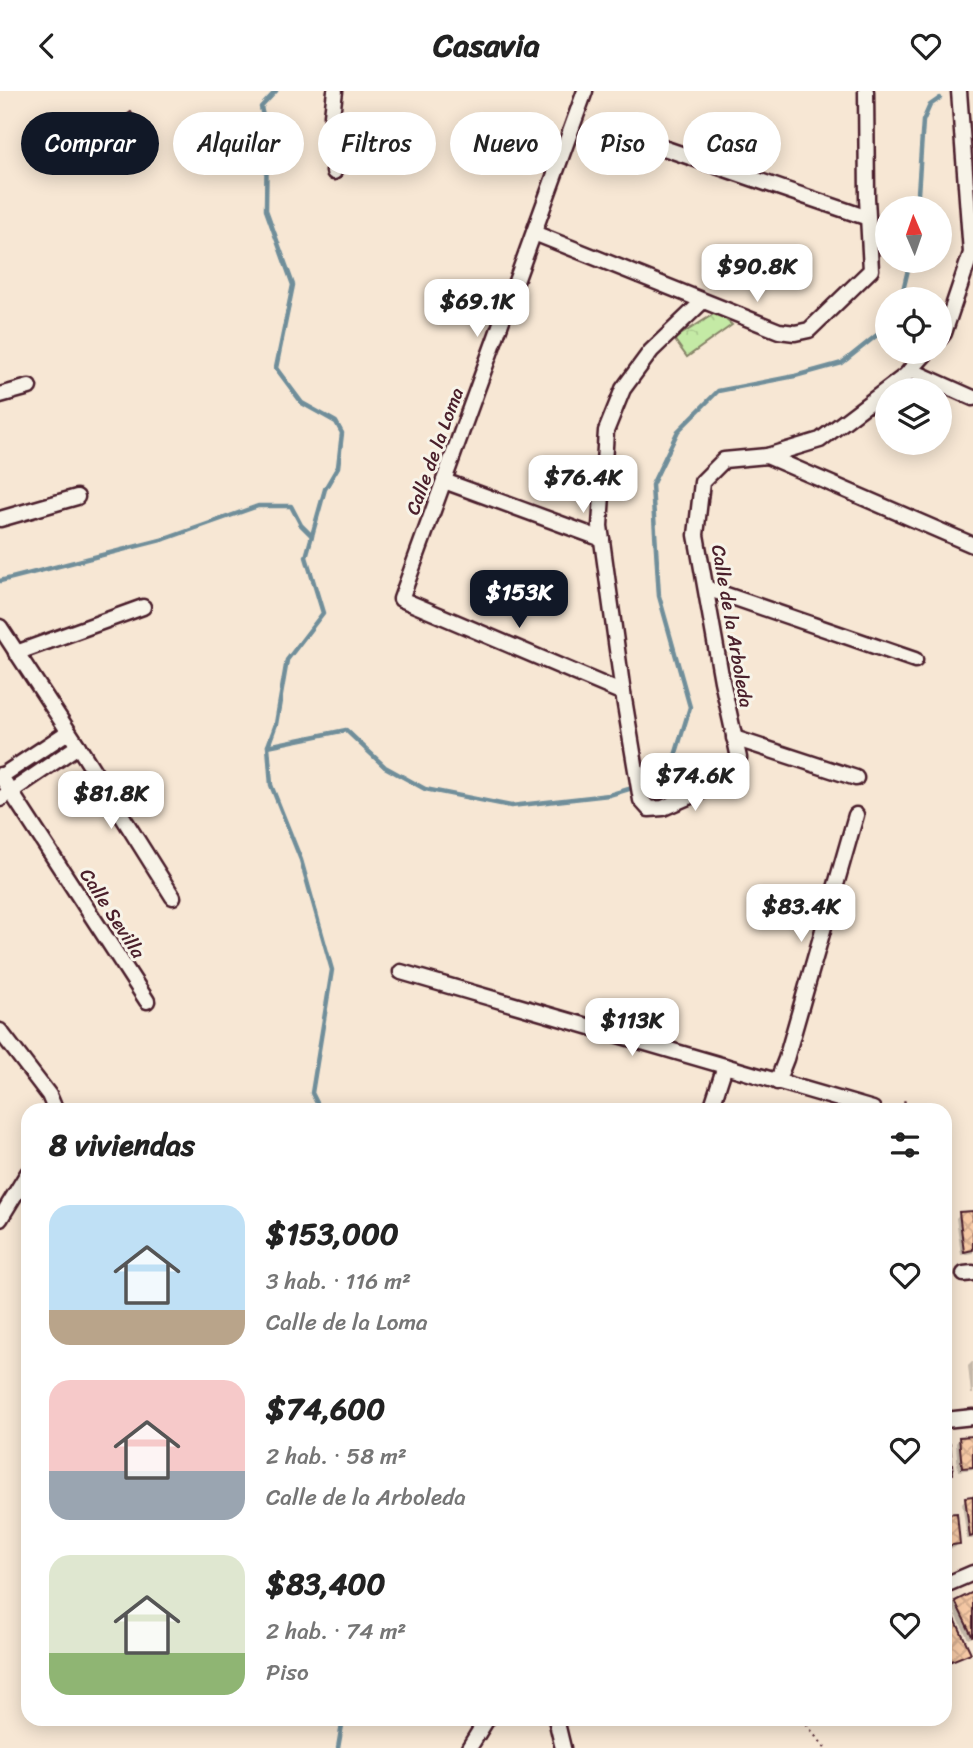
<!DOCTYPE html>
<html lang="es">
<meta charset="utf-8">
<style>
:root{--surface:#fff;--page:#f6f6f6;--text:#222;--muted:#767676;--accent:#111827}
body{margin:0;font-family:Sriracha,sans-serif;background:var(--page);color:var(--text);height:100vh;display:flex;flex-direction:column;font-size:26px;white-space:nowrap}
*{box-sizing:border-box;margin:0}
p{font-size:23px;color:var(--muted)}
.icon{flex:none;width:38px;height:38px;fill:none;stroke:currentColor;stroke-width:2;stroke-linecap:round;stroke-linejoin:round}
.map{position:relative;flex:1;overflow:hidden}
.details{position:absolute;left:21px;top:1012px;width:931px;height:623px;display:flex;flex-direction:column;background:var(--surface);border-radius:21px;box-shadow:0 4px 18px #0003}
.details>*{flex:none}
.hud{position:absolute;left:21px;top:21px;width:931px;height:63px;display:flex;gap:14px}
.needle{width:46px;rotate:358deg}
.fabs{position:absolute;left:875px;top:105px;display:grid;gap:14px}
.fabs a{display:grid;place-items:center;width:77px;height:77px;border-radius:50%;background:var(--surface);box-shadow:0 4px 18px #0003;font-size:35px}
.price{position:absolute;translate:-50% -60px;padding:0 16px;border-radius:14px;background:#fff;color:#222;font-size:23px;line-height:46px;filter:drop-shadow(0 2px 4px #0008)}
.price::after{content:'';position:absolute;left:50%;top:42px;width:21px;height:16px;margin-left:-10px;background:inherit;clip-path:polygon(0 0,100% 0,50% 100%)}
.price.active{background:var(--accent);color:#fff}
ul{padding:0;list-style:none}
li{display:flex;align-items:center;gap:21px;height:175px;padding:0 28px}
li span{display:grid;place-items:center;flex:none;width:196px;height:140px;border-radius:21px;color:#555}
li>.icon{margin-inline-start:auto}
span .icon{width:84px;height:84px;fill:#fffc;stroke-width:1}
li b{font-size:30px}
h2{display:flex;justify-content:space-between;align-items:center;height:84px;padding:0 28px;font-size:30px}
.pill{padding:0 24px;border-radius:32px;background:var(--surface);box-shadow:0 4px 18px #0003;font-size:24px;line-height:63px}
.pill.active{background:var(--accent);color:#fff}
header{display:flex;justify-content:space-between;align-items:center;height:91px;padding:0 28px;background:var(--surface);font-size:32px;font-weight:700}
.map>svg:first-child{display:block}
.park{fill:url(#park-crowns);stroke:#878468;stroke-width:2}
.shadow{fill:#0003}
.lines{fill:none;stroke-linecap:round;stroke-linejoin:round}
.stream{stroke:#6f8e9a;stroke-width:4.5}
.building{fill:url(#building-cross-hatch);stroke:#4a1f2b;stroke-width:2}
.street-casing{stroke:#4a1f2b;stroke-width:19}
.path{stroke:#4a1f2b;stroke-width:2.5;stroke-dasharray:2 5;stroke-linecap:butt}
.street{stroke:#f7f3e8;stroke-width:14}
.labels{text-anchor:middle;stroke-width:6;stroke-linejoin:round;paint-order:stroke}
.street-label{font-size:19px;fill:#4a1f2b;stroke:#f7f3e8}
</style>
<header><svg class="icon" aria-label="back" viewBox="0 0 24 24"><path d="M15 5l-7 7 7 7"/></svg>Casavia<svg class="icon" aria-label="heart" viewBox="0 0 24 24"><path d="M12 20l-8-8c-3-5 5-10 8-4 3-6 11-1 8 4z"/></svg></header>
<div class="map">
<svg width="973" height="1657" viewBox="0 0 973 1657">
<defs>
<pattern id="park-crowns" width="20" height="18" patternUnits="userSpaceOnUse" patternTransform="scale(1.75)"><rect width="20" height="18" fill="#c4eaa5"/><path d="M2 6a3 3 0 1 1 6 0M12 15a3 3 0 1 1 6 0" fill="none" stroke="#aac88e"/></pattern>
<pattern id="building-cross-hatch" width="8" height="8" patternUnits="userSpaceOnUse" patternTransform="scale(1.75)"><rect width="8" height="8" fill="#f7caa6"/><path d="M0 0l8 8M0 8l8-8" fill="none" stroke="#d5ad8f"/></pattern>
</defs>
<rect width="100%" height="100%" fill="#f7e7d4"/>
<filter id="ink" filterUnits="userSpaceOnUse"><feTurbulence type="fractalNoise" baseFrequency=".0143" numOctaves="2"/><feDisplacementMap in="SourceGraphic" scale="14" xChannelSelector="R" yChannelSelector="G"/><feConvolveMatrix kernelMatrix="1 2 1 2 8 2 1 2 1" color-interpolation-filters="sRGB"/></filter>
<g filter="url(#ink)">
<polygon class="park" points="717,221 732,234 687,266 674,248"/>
<g class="shadow">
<polygon points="113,35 135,40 117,52 109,39"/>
<polygon points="973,1121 973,1162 961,1164 956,1127 960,1123"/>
<polygon points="972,1271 973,1271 973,1303 971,1303 968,1275"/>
<polygon points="973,1347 973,1378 958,1380 956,1352 959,1348"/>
<polygon points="973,1407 973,1448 967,1448 962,1412 966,1408"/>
<polygon points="945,1425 958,1453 954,1457 945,1458"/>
<polygon points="973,1503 973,1546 968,1548 952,1515 956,1511"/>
<polygon points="945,1516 969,1561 965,1565 945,1573"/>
</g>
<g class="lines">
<g class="stream">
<polyline points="276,0 261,16 267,44 266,119 293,194 276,277 302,312 336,331 342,342 338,376 325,398 306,466 323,522 287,569 276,633 268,655 271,694 301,769 332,879 312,1002 320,1018"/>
<polyline points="917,117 923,30 930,14 940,7"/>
<polyline points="901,208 910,170"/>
<polyline points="0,490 165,448 258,415 291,415 301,434 312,445"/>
<polyline points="268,655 346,639 385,676 425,698 511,715 609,704 649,692 675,665 690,616 659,505 652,394 678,340 718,300 795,285 842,272 882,240 887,231"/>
<polyline points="338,1657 343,1628"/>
</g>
</g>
<g class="building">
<polygon points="131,21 141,37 122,49 112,34"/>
<polygon points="973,1120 973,1159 964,1161 959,1121"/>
<polygon points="973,1345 973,1376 962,1377 959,1346"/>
<polygon points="945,1353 950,1353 953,1383 945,1384"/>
<polygon points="973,1405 973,1445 970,1446 965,1406"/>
<polygon points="957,1422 960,1453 945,1455 945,1423"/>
<polygon points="973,1501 973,1545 972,1545 955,1510"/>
<polygon points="948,1513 971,1562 949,1571 945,1563 945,1514"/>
</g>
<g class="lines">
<defs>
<g id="street">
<polyline points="585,0 401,508 623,602"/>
<polyline points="649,52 868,127"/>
<polyline points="334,81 332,24 335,0"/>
<polyline points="534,142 779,240 795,242 809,239 871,179 867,107 866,0"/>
<polyline points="703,210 651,260 623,298 606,340 600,435 623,602 641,709 649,718 663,717 718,693 739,667 722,590 696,444 702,391 724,369 767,365 820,349 906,284 927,261"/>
<polyline points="940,247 944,242 971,162 959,0"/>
<polyline points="910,279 973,307"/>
<polyline points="0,304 29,296"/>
<polyline points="767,365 973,454"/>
<polyline points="444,390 602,448"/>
<polyline points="0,428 77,406"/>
<polyline points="706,497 915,569"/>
<polyline points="0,536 78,655 173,806"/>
<polyline points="16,562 143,516"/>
<polyline points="734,647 856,687"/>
<polyline points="0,684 147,910"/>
<polyline points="0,686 68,641"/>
<polyline points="0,708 78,655"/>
<polyline points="401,881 873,1018"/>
<polyline points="0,940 49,1004 55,1018"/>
<polyline points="777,991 786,968 856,724"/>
<polyline points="711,1018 725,975"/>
<polyline points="0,1128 28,1082"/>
<polyline points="964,1183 973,1182"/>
<polyline points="945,1329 973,1326"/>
<polyline points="945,1494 973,1482"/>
<polyline points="556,1628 563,1657"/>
<polyline points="469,1657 487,1628"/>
</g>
</defs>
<use href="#street" class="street-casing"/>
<g class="path">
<polyline points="902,1018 905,1009"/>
<polyline points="802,1628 825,1657"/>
</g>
<use href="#street" class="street"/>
</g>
</g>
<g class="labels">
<g class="street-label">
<text transform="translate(434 360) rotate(-70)" y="7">Calle de la Loma</text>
<text transform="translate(733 535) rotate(80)" y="7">Calle de la Arboleda</text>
<text transform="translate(113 822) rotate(57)" y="7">Calle Sevilla</text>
</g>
</g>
</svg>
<div class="fabs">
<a><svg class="needle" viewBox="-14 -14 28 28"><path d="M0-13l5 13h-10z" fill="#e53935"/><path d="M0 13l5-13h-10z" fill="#767676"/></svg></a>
<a><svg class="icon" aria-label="locate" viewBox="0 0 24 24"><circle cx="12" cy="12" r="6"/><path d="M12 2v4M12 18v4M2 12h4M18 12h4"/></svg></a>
<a><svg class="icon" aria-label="layers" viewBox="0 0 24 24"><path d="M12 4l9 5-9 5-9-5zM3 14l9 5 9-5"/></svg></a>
</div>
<b class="price" style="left:757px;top:213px">$90.8K</b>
<b class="price" style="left:477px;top:248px">$69.1K</b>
<b class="price" style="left:583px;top:424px">$76.4K</b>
<b class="price active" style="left:519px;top:539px">$153K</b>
<b class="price" style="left:695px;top:722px">$74.6K</b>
<b class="price" style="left:111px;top:740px">$81.8K</b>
<b class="price" style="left:801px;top:853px">$83.4K</b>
<b class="price" style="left:632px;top:967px">$113K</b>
<div class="hud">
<a class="pill active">Comprar</a>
<a class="pill">Alquilar</a>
<a class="pill">Filtros</a>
<a class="pill">Nuevo</a>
<a class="pill">Piso</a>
<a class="pill">Casa</a>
</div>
<section class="details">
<h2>8 viviendas<svg class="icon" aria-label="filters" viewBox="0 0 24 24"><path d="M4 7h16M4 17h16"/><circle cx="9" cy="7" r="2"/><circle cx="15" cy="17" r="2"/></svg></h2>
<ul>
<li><span style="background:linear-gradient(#bfe0f5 75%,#b9a48a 0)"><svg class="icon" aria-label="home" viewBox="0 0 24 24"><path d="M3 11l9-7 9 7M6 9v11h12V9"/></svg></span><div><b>$153,000</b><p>3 hab. · 116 m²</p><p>Calle de la Loma</p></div><svg class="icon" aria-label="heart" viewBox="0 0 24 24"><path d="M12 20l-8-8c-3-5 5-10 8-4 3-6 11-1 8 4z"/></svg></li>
<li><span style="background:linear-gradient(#f6c9c9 65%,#9aa5b1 0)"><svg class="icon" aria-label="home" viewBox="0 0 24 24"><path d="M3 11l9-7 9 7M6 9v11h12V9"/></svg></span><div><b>$74,600</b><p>2 hab. · 58 m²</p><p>Calle de la Arboleda</p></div><svg class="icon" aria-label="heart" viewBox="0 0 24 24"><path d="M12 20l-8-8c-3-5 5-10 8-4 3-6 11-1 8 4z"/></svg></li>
<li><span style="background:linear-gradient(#dfe7d0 70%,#8fb573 0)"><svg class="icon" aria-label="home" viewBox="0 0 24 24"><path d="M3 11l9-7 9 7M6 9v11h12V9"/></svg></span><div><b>$83,400</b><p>2 hab. · 74 m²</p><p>Piso</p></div><svg class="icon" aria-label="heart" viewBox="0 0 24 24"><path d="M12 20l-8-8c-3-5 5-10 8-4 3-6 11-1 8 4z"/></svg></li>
</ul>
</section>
</div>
